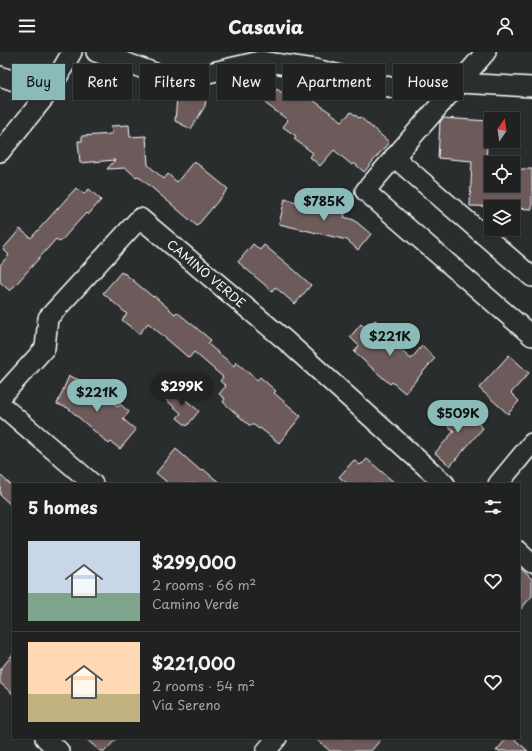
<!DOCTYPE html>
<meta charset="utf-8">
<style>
:root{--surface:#202222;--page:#2d2f2f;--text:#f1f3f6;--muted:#a2a4a5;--line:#3d3f40;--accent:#8bbbb9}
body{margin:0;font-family:"Playpen Sans",sans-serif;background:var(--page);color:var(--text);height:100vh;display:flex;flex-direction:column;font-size:15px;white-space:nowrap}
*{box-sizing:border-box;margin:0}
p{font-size:13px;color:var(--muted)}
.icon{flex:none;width:22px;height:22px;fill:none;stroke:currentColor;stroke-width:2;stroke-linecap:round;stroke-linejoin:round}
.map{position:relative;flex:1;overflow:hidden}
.details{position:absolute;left:12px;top:431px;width:508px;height:256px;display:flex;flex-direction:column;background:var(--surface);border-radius:0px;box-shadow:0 1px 3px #0004,0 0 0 1px var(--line)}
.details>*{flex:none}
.guide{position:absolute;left:12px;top:12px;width:508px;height:36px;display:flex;gap:8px}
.needle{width:26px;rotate:13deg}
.tools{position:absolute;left:484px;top:60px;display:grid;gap:8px}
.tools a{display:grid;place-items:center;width:36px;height:36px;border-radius:0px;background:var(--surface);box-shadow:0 1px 3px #0004,0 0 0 1px var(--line);font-size:20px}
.price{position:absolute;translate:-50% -34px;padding:0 9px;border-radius:14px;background:var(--accent);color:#111;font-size:13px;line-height:26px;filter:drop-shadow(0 1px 2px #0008)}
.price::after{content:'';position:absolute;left:50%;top:24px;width:12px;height:9px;margin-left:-6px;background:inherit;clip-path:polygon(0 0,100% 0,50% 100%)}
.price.on{background:#222;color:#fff}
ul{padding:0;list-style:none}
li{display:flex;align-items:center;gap:12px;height:100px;padding:0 16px}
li+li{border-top:1px solid var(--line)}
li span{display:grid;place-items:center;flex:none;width:112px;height:80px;border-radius:0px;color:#555}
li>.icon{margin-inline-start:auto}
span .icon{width:48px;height:48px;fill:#fffc;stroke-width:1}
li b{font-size:17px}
h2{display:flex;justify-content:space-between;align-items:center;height:48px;padding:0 16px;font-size:17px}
.chip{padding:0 14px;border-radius:0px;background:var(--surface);box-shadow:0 1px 3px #0004,0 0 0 1px var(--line);font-size:14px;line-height:36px}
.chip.on{background:var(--accent);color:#111}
header{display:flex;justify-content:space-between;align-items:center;height:52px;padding:0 16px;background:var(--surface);font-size:18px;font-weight:800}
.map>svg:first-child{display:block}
.building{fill:#6d5a5a;stroke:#fff}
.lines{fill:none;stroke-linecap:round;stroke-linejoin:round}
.minor-casing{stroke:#fff;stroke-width:22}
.minor{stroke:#2a2d2e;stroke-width:19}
.labels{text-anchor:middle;stroke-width:4;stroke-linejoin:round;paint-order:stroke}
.street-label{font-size:12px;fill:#fff;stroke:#2a2d2e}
</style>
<header><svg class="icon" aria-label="menu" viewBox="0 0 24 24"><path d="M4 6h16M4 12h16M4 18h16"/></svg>Casavia<svg class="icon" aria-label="person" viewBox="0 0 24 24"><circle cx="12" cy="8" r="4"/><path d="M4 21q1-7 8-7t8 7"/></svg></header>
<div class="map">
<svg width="532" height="699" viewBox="0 0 532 699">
<rect width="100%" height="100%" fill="#2a2d2e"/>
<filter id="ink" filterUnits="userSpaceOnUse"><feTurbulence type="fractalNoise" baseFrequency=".025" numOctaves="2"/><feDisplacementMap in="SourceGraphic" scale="8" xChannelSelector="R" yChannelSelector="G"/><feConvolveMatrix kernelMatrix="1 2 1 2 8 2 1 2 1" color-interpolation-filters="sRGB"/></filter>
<g filter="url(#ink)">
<g class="building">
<polygon points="247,30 258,38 251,48 240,40"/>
<polygon points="277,37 289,46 296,38 305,44 306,43 342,69 351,60 359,66 360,65 389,90 364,120 354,111 352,113 334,98 320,114 310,105 313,101 294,87 296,84 283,75 288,68 266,52"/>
<polygon points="177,45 206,46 205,54 191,77 175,69"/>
<polygon points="443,66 488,69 486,115 491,115 491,133 513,133 513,117 532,117 532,157 513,156 513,155 470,154 472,109 438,106 440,70"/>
<polygon points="129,73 130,85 146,84 148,113 164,127 168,122 177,130 194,109 228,137 197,174 138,124 136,125 126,116 107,117 115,108 80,111 78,89 82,89 82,84 112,82 111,74"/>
<polygon points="76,136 84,142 89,137 101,148 88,163 86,161 60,190 56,187 10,239 0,230 0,213 9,203 3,197 20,177 31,186"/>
<polygon points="285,147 325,157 326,153 346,158 344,165 354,168 371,182 358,198 347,188 279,172"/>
<polygon points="253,192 260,198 264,193 292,216 311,233 295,252 275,235 272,239 238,210"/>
<polygon points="121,220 124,222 124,221 153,245 154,244 175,262 177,260 211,288 208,292 234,314 236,310 257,328 260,325 276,339 274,341 301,364 279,391 260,376 259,377 254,373 249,373 223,350 225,347 219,342 226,334 220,329 223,325 194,300 189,306 148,271 139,282 122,268 127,262 103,241"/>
<polygon points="375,268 388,279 389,288 411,307 422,294 435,306 405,341 392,330 390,332 354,300 359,294 350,285 361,272 367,278"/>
<polygon points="509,303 529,321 511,341 519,349 508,362 479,336"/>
<polygon points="69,324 85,330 84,333 107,352 110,348 118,355 120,352 129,360 123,367 136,378 120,397 111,390 109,392 68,356 57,352"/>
<polygon points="171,336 199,359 187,374 177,366 181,361 163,345"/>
<polygon points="458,352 478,369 477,371 483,376 450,414 435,401 454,379 442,369"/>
<polygon points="176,397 201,419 203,417 221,432 169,432 156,421"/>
<polygon points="367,407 396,432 348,432 339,425 354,408 360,413 362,411 362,412"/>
<polygon points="0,423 13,435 13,455 0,443"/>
<polygon points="519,515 532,527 532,544 519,559"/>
<polygon points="13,602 13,642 0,631 0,618"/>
<polygon points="85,686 117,686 105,699 100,699"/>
<polygon points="315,686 382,686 371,699 330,699"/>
<polygon points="507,686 513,686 528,699 496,699"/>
</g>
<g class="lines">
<defs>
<g id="minor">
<polyline points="96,0 161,23 204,22 260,9 315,17 398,37"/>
<polyline points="486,0 365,139 532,284"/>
<polyline points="0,24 48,41"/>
<polyline points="458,31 532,35"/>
<polyline points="0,100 48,41 72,0"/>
<polyline points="394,105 532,225"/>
<polyline points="0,346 45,296 48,266 140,166 285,288 445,432"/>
<polyline points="0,352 93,432"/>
<polyline points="498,432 532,391"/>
<polyline points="519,499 532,511"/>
<polyline points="45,686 59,699"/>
<polyline points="266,699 277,686"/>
</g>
</defs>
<use href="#minor" class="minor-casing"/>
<use href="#minor" class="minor"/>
</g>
</g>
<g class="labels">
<g class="street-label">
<text transform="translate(206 222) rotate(40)" y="4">CAMINO VERDE</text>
</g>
</g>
</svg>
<div class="tools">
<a><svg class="needle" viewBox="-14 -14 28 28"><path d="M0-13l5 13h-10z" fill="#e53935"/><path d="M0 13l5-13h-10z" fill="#a2a4a5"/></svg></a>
<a><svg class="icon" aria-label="locate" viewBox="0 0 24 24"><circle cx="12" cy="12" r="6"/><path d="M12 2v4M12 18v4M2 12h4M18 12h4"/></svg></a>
<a><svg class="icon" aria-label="layers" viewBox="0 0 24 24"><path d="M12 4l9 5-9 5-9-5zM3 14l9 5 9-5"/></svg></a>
</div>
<b class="price" style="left:324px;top:170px">$785K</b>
<b class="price" style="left:390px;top:305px">$221K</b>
<b class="price on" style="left:182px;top:355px">$299K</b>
<b class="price" style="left:97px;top:361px">$221K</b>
<b class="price" style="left:458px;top:382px">$509K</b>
<div class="guide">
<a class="chip on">Buy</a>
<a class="chip">Rent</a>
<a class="chip">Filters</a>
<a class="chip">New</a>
<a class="chip">Apartment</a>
<a class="chip">House</a>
</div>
<section class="details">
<h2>5 homes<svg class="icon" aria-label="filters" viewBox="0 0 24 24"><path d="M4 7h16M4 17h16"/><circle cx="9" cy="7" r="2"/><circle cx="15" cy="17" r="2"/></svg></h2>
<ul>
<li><span style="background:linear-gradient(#c9d6e8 65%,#7fa58c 0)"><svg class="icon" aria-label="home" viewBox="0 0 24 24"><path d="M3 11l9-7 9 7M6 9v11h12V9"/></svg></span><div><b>$299,000</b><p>2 rooms · 66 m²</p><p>Camino Verde</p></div><svg class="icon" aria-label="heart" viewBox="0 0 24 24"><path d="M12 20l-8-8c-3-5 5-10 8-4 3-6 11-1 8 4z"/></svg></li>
<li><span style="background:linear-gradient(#ffd9b3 65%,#c2b280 0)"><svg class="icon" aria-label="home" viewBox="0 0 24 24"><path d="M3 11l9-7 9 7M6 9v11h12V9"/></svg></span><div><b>$221,000</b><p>2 rooms · 54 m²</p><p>Via Sereno</p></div><svg class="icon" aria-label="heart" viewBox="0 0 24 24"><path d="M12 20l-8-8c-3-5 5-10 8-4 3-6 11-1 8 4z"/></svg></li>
</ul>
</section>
</div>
